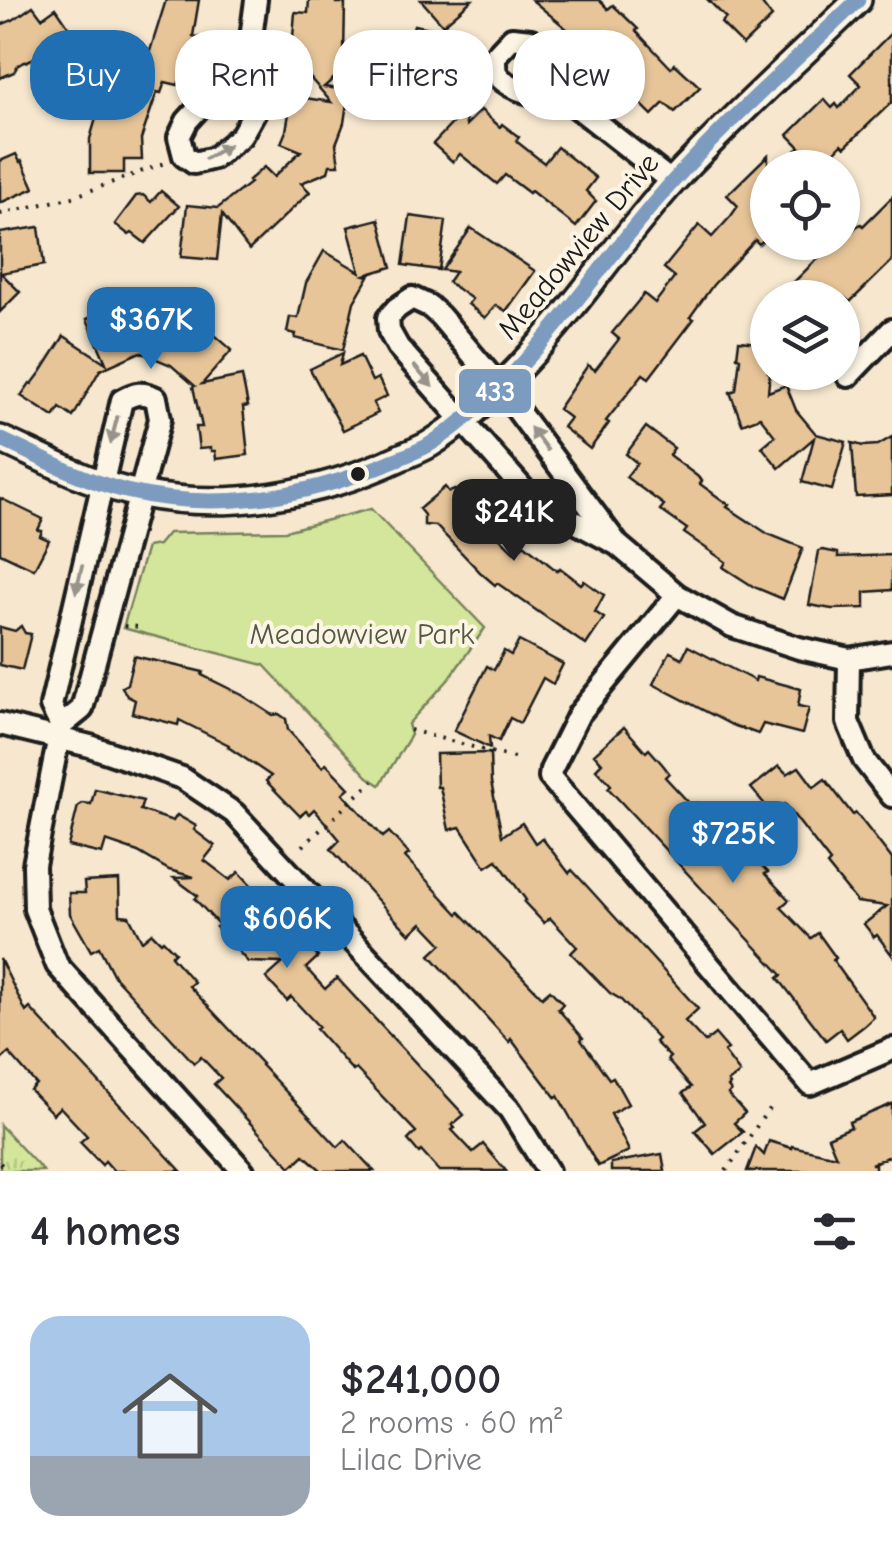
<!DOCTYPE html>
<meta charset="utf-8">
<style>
:root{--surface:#fff;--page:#f7f7f7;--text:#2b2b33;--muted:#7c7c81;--line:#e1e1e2;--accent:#1f6fb2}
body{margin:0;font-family:"Comic Neue",sans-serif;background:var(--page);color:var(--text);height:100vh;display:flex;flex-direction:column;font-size:38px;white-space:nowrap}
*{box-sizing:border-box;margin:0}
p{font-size:32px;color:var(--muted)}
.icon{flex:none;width:55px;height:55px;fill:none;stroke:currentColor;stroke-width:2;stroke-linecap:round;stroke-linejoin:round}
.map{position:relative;height:1171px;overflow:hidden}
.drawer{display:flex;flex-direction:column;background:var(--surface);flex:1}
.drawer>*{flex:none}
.hud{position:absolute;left:30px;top:30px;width:832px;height:90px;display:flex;gap:20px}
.tools{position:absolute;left:750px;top:150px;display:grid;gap:20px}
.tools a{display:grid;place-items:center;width:110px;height:110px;border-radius:50%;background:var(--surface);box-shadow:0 2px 8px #0004;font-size:50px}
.price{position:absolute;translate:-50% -85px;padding:0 22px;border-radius:20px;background:var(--accent);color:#fff;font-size:32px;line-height:65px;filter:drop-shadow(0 2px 5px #0008)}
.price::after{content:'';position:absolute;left:50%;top:60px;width:30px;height:22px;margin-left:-15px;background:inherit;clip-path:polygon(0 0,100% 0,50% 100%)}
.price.active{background:#222;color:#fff}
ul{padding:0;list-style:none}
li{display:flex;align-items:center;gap:30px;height:250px;padding:0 30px}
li+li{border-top:2px solid var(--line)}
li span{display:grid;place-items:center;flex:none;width:280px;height:200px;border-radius:30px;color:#555}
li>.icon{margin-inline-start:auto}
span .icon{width:120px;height:120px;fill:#fffc;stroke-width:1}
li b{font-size:42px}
h2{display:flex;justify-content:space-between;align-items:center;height:120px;padding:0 30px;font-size:42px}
.tag{padding:0 35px;border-radius:40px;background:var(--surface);box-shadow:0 2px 8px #0004;font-size:35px;line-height:90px}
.tag.active{background:var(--accent);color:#fff}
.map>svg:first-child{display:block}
.grass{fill:url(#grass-tufts);stroke:#78815c;stroke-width:2.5}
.green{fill:#d3e69b;stroke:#78815c;stroke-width:2.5}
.building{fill:#e7c599;stroke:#1c1c1c;stroke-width:2.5}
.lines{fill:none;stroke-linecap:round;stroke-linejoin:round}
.minor-casing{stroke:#1c1c1c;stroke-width:28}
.tertiary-casing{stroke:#1c1c1c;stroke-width:32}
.path{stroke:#1c1c1c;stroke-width:4;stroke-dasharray:2.5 8;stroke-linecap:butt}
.minor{stroke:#fcf5e5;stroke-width:20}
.tertiary{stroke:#fcf5e5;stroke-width:25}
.bus-1-casing{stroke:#fcf5e5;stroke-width:22}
.bus-1{stroke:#7b9bbf;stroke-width:15}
.oneway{fill:#97938b}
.bus-dot{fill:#1c1c1c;stroke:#fcf5e5;stroke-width:4}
.labels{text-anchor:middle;stroke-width:8;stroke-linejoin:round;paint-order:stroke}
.street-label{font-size:30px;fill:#1c1c1c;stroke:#fcf5e5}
.park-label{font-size:30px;fill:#535942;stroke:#fcf5e5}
.line-badge{stroke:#fcf5e5;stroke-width:4}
.badge-label{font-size:28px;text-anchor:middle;font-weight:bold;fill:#fff}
</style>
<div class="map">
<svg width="892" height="1171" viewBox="0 0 892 1171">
<defs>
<pattern id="grass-tufts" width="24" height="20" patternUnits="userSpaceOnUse" patternTransform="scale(2.5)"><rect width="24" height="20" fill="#d3e69b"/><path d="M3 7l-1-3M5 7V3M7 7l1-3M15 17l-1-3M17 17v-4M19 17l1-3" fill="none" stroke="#b5c585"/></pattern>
</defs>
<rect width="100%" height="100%" fill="#f6e7ce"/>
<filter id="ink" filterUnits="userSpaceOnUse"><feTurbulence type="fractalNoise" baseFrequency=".01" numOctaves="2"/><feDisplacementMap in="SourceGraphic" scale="20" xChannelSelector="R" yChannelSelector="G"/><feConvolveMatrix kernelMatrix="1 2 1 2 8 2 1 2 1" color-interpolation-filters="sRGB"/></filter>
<g filter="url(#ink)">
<polygon class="grass" points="0,1125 43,1171 0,1171"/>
<polygon class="green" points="371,509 485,628 449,679 408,724 411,735 380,785 368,777 264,665 123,628 147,547 158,545 168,533 285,531"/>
<g class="building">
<polygon points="166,0 199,0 193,36 206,39 200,60 190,57 178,85 165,82 161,93 157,92 141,139 142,160 124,160 124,173 90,173 90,139 106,84 122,89 142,47 150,51"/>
<polygon points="309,0 336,0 336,3 345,3 344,55 348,59 347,67 324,87 349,90 344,123 336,144 339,165 330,165 328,172 301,183 310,192 249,250 222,214 217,260 181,257 187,205 218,208 250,183 248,181 264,167 274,177 301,151 281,143 286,131 292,96 331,102 297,63 291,62 295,12 308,13"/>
<polygon points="421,0 472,0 443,25"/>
<polygon points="532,0 599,0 608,9 613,5 638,29 636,31 671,68 675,64 700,87 675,112 664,103 652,115 633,96 630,99 615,84 627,73 601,47 592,57 576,42 579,39"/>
<polygon points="708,0 759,0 772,17 743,45 721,23 726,18"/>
<polygon points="33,6 42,18 56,8 75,36 71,50 63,56 54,53 44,59 41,55 18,65 14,72 0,78 0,25 13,20"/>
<polygon points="414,25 441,30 453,48 458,49 453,77 459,77 464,109 414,117 405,69 407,54 402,45 403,38 412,32"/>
<polygon points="892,32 892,102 845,147 842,144 819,168 778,168 800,147 788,135 824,99 832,108 836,104 839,108 861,85 850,74"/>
<polygon points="481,110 500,127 502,124 519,137 516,141 544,163 557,147 596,178 586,191 596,201 576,227 531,191 529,193 505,175 497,184 460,154 453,162 433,144 464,111 466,125"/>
<polygon points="16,154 20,162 22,161 34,188 0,203 0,161"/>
<polygon points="768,155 768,236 759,244 755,240 713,285 690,317 694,319 649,378 643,374 606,421 609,423 590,449 563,427 570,418 558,409 588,365 595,370 619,339 612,333 644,294 655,303 675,277 664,268 699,225 712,237 731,216 738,206 727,195"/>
<polygon points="161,191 179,206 145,243 132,233 129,235 115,224 136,196 143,195 151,202"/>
<polygon points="892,197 892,261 850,302 845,298 778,298 825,251 827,254 842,242 856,227 861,224 863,226"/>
<polygon points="410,216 446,221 439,270 403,265"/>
<polygon points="379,219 392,267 365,275 369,276 354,302 343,350 295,338 296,334 287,332 290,317 298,318 306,283 324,251 360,272 348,227"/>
<polygon points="39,227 44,265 1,273 20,292 0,312 0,233"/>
<polygon points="471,228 535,271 506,311 496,305 485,318 468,304 472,299 448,282 455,272 442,270"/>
<polygon points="153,301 200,322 232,350 202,384 242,376 248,406 243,407 248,455 216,459 215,451 211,451 211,448 199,449 196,427 202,427 193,387 195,386 171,365 140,352 100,370 73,417 60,408 54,417 21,396 30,383 32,384 41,372 64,336 106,363 87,319 119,305 134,340"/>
<polygon points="739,341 768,344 768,372 770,372 768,392 786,385 796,410 816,434 846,442 832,490 802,482 814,438 779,468 762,447 775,436 760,417 742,424 730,392 736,390 740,358 737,357"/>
<polygon points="343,353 340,365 360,356 372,381 378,378 387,396 373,403 378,413 343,430 310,369"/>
<polygon points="646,427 674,448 669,455 697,476 702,481 700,484 729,505 727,507 768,534 803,548 783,599 754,587 723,567 726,562 684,533 687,529 660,510 664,505 626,477 637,463 626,454"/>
<polygon points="892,437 892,495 856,497 852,443 863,446 878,445"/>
<polygon points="467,485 499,521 491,529 516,554 524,544 557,571 560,568 581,584 584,581 604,595 595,612 604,618 586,645 497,583 495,585 481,573 436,526 424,525 424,515 419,509 445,487 449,492 455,490 458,493"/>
<polygon points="0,498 43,519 38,530 42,531 40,536 49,540 34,569 0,553"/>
<polygon points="823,550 838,553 838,557 892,555 892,590 865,592 865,608 832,609 809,605 819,551"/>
<polygon points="21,626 25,633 31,634 22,670 0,665 0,627 15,631"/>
<polygon points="519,641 563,664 553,684 543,678 520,723 510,718 499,741 489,736 490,748 454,731 487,666 494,670 504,651 511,655"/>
<polygon points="688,646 755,681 756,677 801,689 798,706 809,708 802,734 763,724 758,734 747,730 732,725 653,684 670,652 682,658"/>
<polygon points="134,656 203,672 202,675 242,695 273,715 279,714 286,719 288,730 322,767 326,764 349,788 343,793 383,837 389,832 409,854 405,857 458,914 460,912 542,997 550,990 563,1004 558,1009 583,1038 581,1040 609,1079 613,1077 628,1104 611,1114 629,1151 598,1166 558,1096 556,1098 511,1039 509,1042 430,955 442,944 422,923 410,934 394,918 331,849 340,840 314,809 309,814 306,811 300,816 266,781 271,776 228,747 229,745 179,720 178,725 132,713 135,700 127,696 122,687 127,684"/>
<polygon points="624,727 646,752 649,749 663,765 669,773 665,777 692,806 695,803 742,853 745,850 768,872 765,874 789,900 781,907 811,938 818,933 836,958 833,960 874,1017 864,1026 847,1039 840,1029 826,1040 778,978 782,975 608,788 611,785 596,769 602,763 594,754"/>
<polygon points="490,753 491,782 502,836 522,823 535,843 542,838 569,873 572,870 585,884 698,1009 685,1021 705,1042 715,1034 728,1049 724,1052 740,1073 728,1082 730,1085 728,1087 731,1091 728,1094 745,1113 734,1123 743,1132 715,1154 695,1131 705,1123 683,1093 691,1087 667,1060 670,1057 655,1042 658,1039 620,999 610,993 571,953 577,947 550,918 544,923 524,902 526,900 497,860 486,867 460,827 449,830 440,787 437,787 436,754"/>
<polygon points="779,766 787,774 799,767 814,787 825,779 853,815 856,813 892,859 892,955 877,935 874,937 864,924 887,906 857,902 827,865 830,862 785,804 773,814 751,788"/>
<polygon points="95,789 143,801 140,810 173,821 177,815 196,826 194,830 215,846 204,860 230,880 239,872 318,957 306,968 325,989 337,978 464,1115 452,1125 455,1128 452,1130 473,1152 483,1144 506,1171 439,1171 421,1151 419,1153 408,1140 416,1132 356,1069 353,1071 316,1029 319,1027 291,997 287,1001 266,978 283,963 248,962 216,927 219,925 195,899 198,896 174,878 194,877 169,870 138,852 106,841 102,854 68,846 78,806 83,803 91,804"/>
<polygon points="119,880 120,915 129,916 142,941 152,933 161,942 163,940 175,952 171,956 194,982 189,986 262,1064 261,1065 338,1147 345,1140 374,1171 322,1171 304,1155 291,1167 214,1084 221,1078 201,1057 194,1063 147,1012 114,976 99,947 91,951 70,914 69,893 85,893 84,882"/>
<polygon points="0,959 26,1012 30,1008 181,1171 114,1171 105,1161 102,1165 80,1142 87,1136 60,1107 53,1114 30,1090 36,1084 9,1053 0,1061"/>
<polygon points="892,1104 892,1155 871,1164 875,1164 875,1171 747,1171 756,1147 764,1155 769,1141 792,1148 792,1146 836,1156 828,1137 851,1127 849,1122"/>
<polygon points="662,1154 665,1171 611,1171 611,1163"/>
</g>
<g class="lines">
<defs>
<g id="minor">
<polyline points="249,53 187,121 179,137 184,156 194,163 214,158 241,136 255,111 249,53 256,0"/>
<path d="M 569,101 C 550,98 505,92 496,72 C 495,69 495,59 495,56 L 512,38 L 531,40 L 552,58 L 569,101 L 672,182"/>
<polyline points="848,376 892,330"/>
<polyline points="618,545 500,387 440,316 429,306 412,298 397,308 388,318 389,331 398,347 532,499 618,545 677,595 732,626 799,648 849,659 892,652"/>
<polyline points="677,595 579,714 551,770 550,777 810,1084 892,1049"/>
<polyline points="849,659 848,722 864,760 892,796"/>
<polyline points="0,724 90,746 182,778 234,813 510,1110 548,1171"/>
<path d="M 61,726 L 82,709 L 160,419 L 156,398 C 142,391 135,393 122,400 L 51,706 L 61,726 L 34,865 L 35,909 L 57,965 L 243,1171"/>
</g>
<path id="tertiary" d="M 0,439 C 45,459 91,485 141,494 C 228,511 319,495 399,458 C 410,453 423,449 433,442 C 458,426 483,404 503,384 C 567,322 614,246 674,180 C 732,117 797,60 858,0"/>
</defs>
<use href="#minor" class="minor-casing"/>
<use href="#tertiary" class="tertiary-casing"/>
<g class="path">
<polyline points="0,214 73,197 167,162"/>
<polyline points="124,626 142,627"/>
<polyline points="410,730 521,760"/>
<polyline points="303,846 373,781"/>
<polyline points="0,1163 7,1171"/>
<polyline points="726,1171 772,1104"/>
</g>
<use href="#minor" class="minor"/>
<use href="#tertiary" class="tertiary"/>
<defs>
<path id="bus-1" d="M 0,439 C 41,458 82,480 126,491 C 213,512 304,498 385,464 C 399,458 414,453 427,446 C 449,433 469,416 487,399 C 551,341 598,269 654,203 C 716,130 789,67 858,0"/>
</defs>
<use href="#bus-1" class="bus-1-casing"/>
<use href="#bus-1" class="bus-1"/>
</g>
<defs><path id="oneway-solid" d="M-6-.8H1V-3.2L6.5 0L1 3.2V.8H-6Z" transform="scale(2.5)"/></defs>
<g class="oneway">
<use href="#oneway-solid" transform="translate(217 152) rotate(-30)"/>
<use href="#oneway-solid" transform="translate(423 376) rotate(49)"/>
<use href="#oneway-solid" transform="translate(114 430) rotate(104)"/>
<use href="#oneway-solid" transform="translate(539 439) rotate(-127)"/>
<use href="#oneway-solid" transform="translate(79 579) rotate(103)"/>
</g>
</g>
<circle class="bus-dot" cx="358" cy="474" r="9"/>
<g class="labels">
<g class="street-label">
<text transform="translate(578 246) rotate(-50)" y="10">Meadowview Drive</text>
</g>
<g class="park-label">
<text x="362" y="644">Meadowview Park</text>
</g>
</g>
<rect class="line-badge" x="457" y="367" width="76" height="48" rx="10" fill="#7b9bbf"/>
<g class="badge-label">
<text x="495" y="401">433</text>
</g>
</svg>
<div class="tools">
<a><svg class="icon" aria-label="locate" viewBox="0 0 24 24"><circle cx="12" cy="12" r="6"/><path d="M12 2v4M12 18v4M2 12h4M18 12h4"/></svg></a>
<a><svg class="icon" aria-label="layers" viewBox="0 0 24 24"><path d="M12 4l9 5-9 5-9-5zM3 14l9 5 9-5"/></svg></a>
</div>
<b class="price" style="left:151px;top:372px">$367K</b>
<b class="price active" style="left:514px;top:564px">$241K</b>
<b class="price" style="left:733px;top:886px">$725K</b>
<b class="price" style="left:287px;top:971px">$606K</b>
<div class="hud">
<a class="tag active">Buy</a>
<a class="tag">Rent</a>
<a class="tag">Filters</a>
<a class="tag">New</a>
</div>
</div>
<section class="drawer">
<h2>4 homes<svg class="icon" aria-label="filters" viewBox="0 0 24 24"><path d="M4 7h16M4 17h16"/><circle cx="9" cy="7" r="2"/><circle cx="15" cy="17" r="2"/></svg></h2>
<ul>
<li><span style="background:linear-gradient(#a9c7e8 70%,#9aa5b1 0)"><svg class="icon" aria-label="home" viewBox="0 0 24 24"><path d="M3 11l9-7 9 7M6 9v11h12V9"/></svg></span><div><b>$241,000</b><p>2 rooms · 60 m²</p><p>Lilac Drive</p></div></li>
</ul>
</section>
